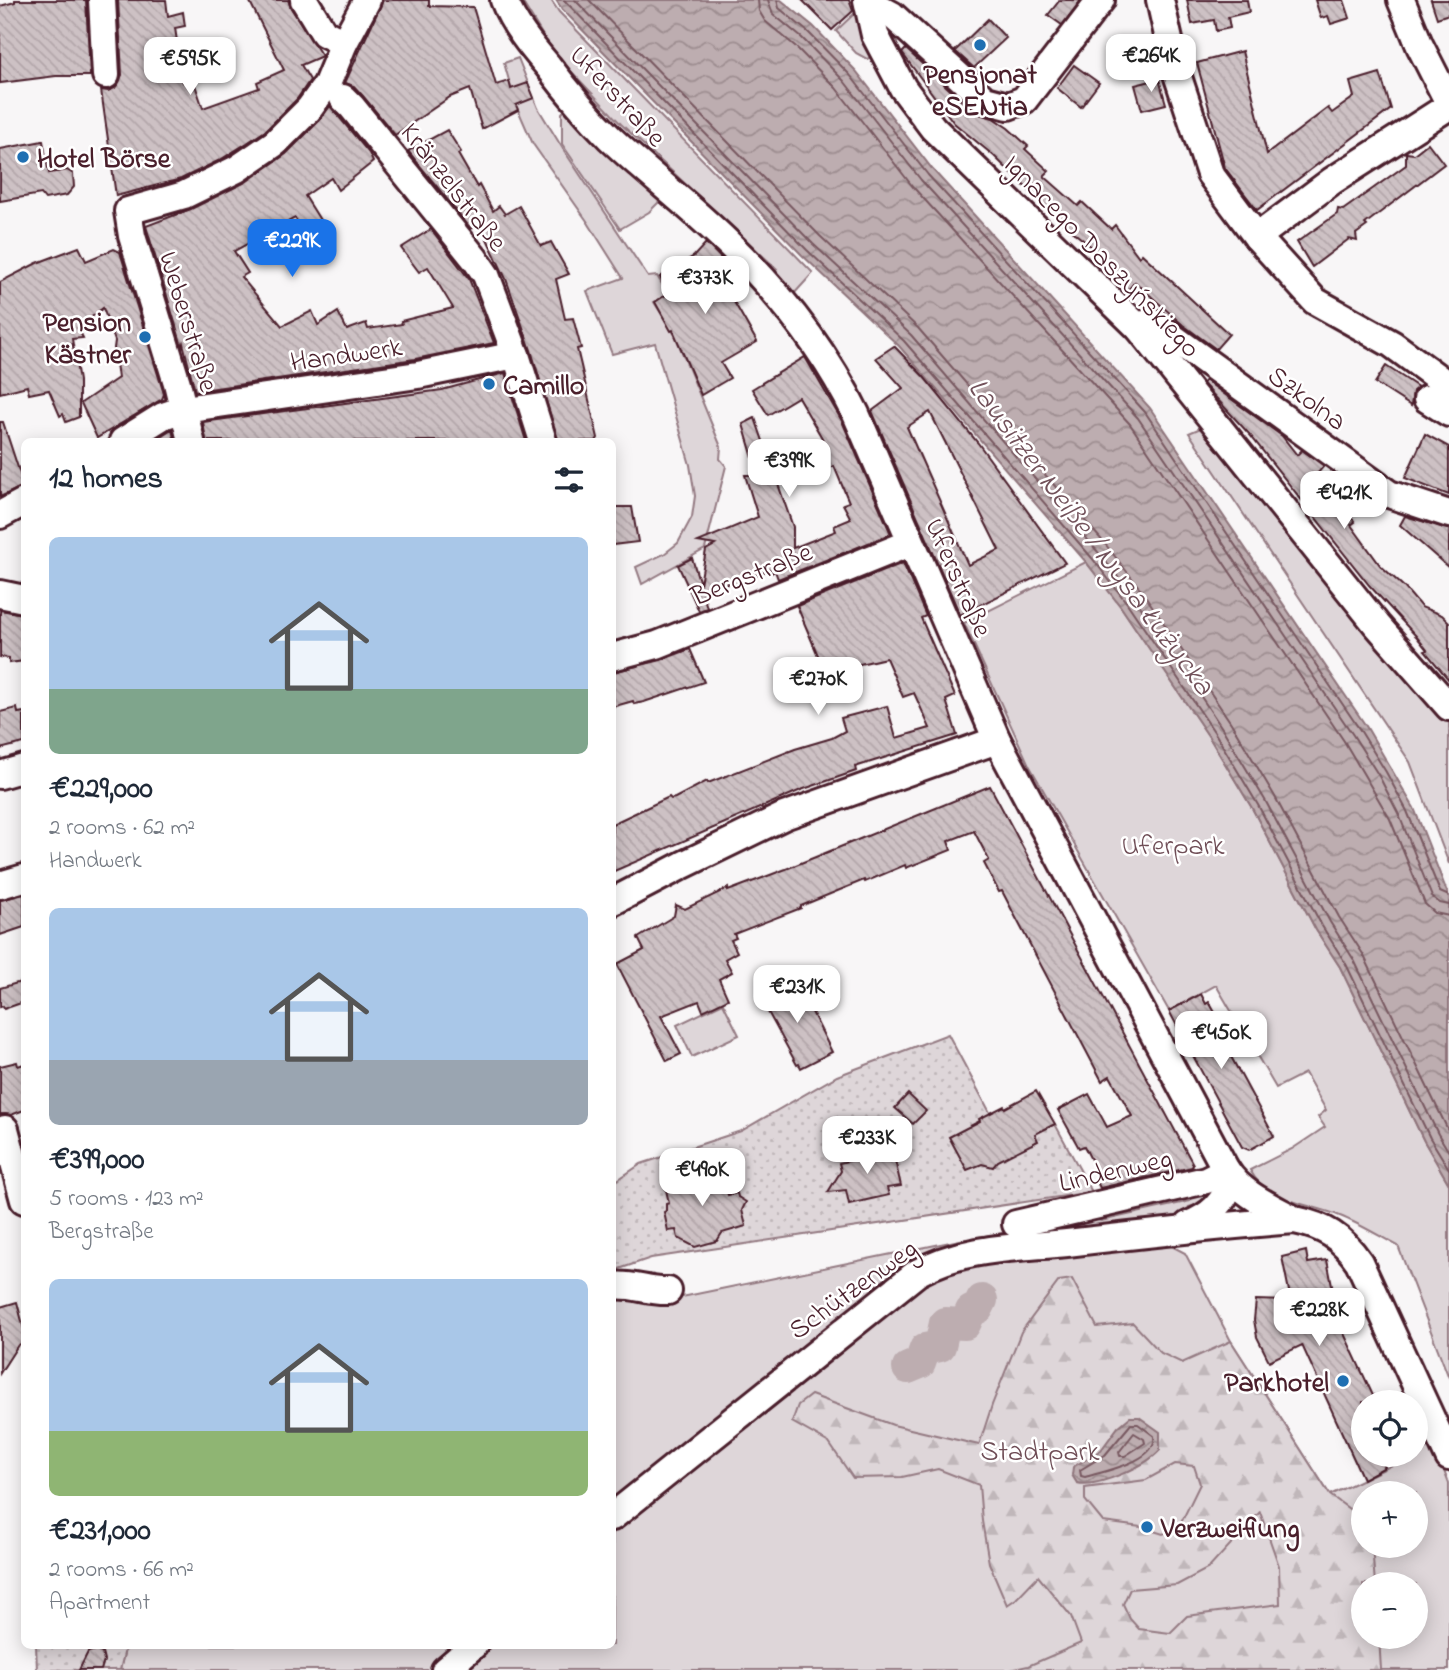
<!DOCTYPE html>
<meta charset="utf-8">
<style>
:root{--surface:#fff;--page:#f6f6f7;--text:#1f2937;--muted:#747a83;--accent:#1a73e8}
body{margin:0;font-family:"Indie Flower",sans-serif;background:var(--page);color:var(--text);height:100vh;display:flex;flex-direction:column;font-size:26px;white-space:nowrap}
*{box-sizing:border-box;margin:0}
p{font-size:23px;color:var(--muted)}
.icon{flex:none;width:38px;height:38px;fill:none;stroke:currentColor;stroke-width:2;stroke-linecap:round;stroke-linejoin:round}
.map{position:relative;flex:1;overflow:hidden}
.panel{position:absolute;left:21px;top:438px;width:595px;height:1211px;display:flex;flex-direction:column;background:var(--surface);border-radius:10px;box-shadow:0 4px 18px #0003}
.panel>*{flex:none}
.controls{position:absolute;left:1351px;top:1390px;display:grid;gap:14px}
.controls a{display:grid;place-items:center;width:77px;height:77px;border-radius:50%;background:var(--surface);box-shadow:0 4px 18px #0003;font-size:35px}
.price{position:absolute;translate:-50% -60px;padding:0 16px;border-radius:14px;background:#fff;color:#222;font-size:23px;line-height:46px;filter:drop-shadow(0 2px 4px #0008)}
.price::after{content:'';position:absolute;left:50%;top:42px;width:21px;height:16px;margin-left:-10px;background:inherit;clip-path:polygon(0 0,100% 0,50% 100%)}
.price.on{background:var(--accent);color:#fff}
ul{padding:0;list-style:none}
li{display:grid;align-content:center;gap:14px;height:371px;padding:0 28px}
li span{display:grid;place-items:center;height:217px;border-radius:10px;color:#555}
li>.icon{margin-inline-start:auto}
span .icon{width:126px;height:126px;fill:#fffc;stroke-width:1}
li b{font-size:30px}
h2{display:flex;justify-content:space-between;align-items:center;height:84px;padding:0 28px;font-size:30px}
.map>svg:first-child{display:block}
.green{fill:#ded6d9;stroke:#947a82;stroke-width:2;fill-rule:evenodd}
.forest{fill:url(#forest-firs);stroke:#947a82;stroke-width:2;fill-rule:evenodd}
.garden{fill:url(#garden-dots);stroke:#947a82;stroke-width:2}
.water{fill:url(#water-waves);stroke:#8f747b;stroke-width:2}
.lines{fill:none;stroke-linecap:round;stroke-linejoin:round}
.shore{stroke:#785860;stroke-width:2}
.river{stroke:#bdadb0;stroke-width:32}
.building{fill:url(#building-back-hatch);stroke:#4a1f2b;stroke-width:2;fill-rule:evenodd}
.minor-casing{stroke:#4a1f2b;stroke-width:32}
.minor{stroke:#fff;stroke-width:26}
.poi-dot{fill:#1f6fb2;stroke:#fff;stroke-width:2.5}
.labels{text-anchor:middle;stroke-width:5;stroke-linejoin:round;paint-order:stroke}
.poi-label{font-size:28px;font-weight:bold;fill:#4a1f2b;stroke:#fff;text-anchor:start}
.street-label{font-size:28px;fill:#4a1f2b;stroke:#fff}
.park-label{font-size:28px;fill:#6f4d56;stroke:#fff}
.water-label{font-size:30px;font-style:italic;fill:#72515a;stroke:#fff}
</style>
<div class="map">
<svg width="1449" height="1670" viewBox="0 0 1449 1670">
<defs>
<pattern id="forest-firs" width="22" height="20" patternUnits="userSpaceOnUse" patternTransform="scale(1.75)"><rect width="22" height="20" fill="#ded6d9"/><path d="M5 1l3.5 6h-7zM16 11l3.5 6h-7z" fill="#c0b7ba"/></pattern>
<pattern id="garden-dots" width="8" height="8" patternUnits="userSpaceOnUse" patternTransform="scale(1.75)"><rect width="8" height="8" fill="#ded6d9"/><path d="M2 2h.1M6 6h.1" fill="none" stroke="#c0b7ba" stroke-width="1.8" stroke-linecap="round"/></pattern>
<pattern id="water-waves" width="16" height="10" patternUnits="userSpaceOnUse" patternTransform="scale(1.75)"><rect width="16" height="10" fill="#bdadb0"/><path d="M0 5q4-4 8 0t8 0" fill="none" stroke="#9c8c8f"/></pattern>
<pattern id="building-back-hatch" width="6" height="6" patternUnits="userSpaceOnUse" patternTransform="scale(1.75)"><rect width="6" height="6" fill="#cdc1c4"/><path d="M-1 5l2 2M0 0l6 6M5-1l2 2" fill="none" stroke="#b2a5a9"/></pattern>
</defs>
<rect width="100%" height="100%" fill="#f8f6f7"/>
<filter id="ink" filterUnits="userSpaceOnUse"><feTurbulence type="fractalNoise" baseFrequency=".0143" numOctaves="2"/><feDisplacementMap in="SourceGraphic" scale="14" xChannelSelector="R" yChannelSelector="G"/><feConvolveMatrix kernelMatrix="1 2 1 2 8 2 1 2 1" color-interpolation-filters="sRGB"/></filter>
<g filter="url(#ink)">
<g class="green">
<polygon points="521,0 551,0 559,12 813,273 793,295 773,275 777,269 621,124 553,52"/>
<polygon points="856,12 872,56 867,59 856,53 836,31"/>
<polygon points="518,58 538,108 563,149 648,277 657,276 668,294 654,302 675,335 721,447 720,459 726,466 705,549 642,584 636,567 664,554 678,543 692,517 695,496 690,465 655,343 612,354 587,291 623,278 587,221 533,144 516,105 504,63"/>
<polygon points="564,111 571,116 572,115 662,199 649,212 620,229 562,144 562,113"/>
<polygon points="1203,427 1449,720 1449,864 1410,762 1189,433"/>
<path d="M 1086,562 L 1121,607 L 1209,737 L 1252,808 L 1316,930 L 1340,967 L 1424,1141 L 1449,1184 L 1449,1378 L 1398,1246 C 1379,1236 1360,1224 1340,1216 C 1310,1203 1267,1203 1250,1170 L 1292,1149 L 1325,1127 L 1318,1117 L 1326,1110 L 1305,1073 L 1276,1088 L 1216,985 L 1169,1011 L 1029,765 L 964,623 Z"/>
<polygon points="723,1003 739,1035 692,1057 677,1025"/>
<path d="M 1198,1188 L 1214,1192 L 1204,1203 L 1189,1207 L 1191,1213 L 1158,1220 L 1162,1241 L 1185,1253 L 1231,1341 L 1330,1495 L 1434,1445 L 1449,1484 L 1449,1670 L 120,1670 L 126,1645 L 612,1645 L 613,1294 L 640,1298 L 682,1297 L 960,1240 L 1083,1220 L 1086,1217 L 1101,1221 L 1190,1201 ZM 1363,1493 L 1416,1493 L 1416,1545 L 1363,1545 ZM 1363,1584 L 1416,1584 L 1416,1636 L 1363,1636 Z"/>
</g>
<path class="forest" d="M 1072,1279 L 1097,1327 L 1133,1323 L 1161,1353 L 1182,1363 L 1231,1341 L 1330,1495 L 1363,1519 L 1363,1545 L 1372,1545 L 1375,1584 L 1363,1584 L 1363,1636 L 1379,1636 L 1381,1670 L 1010,1670 L 1028,1666 L 1081,1643 L 1071,1616 L 1038,1576 L 1016,1599 L 1007,1605 L 989,1563 L 982,1521 L 979,1485 L 938,1469 L 902,1477 L 853,1478 L 829,1443 L 792,1422 L 798,1405 L 811,1395 L 893,1425 L 979,1445 L 992,1405 L 1021,1332 L 1059,1281 ZM 1175,1464 L 1194,1466 L 1200,1484 L 1179,1527 L 1163,1534 L 1141,1527 L 1103,1522 L 1085,1500 L 1085,1488 L 1146,1480 ZM 1260,1512 L 1279,1566 L 1280,1604 L 1187,1616 L 1170,1633 L 1139,1629 L 1130,1619 L 1123,1604 L 1130,1589 L 1177,1585 L 1209,1568 Z"/>
<g class="garden">
<polygon points="948,1034 1009,1148 1037,1141 1035,1134 1055,1124 1092,1192 651,1258 613,1271 613,1183 641,1164 741,1131 837,1076"/>
<polygon points="36,1645 126,1645 120,1670 37,1670"/>
</g>
<g class="water">
<polygon points="556,0 781,0 813,26 856,71 933,170 1150,408 1366,726 1414,808 1449,897 1449,1184 1424,1141 1340,967 1316,930 1252,808 1209,737 1121,607 1086,562 899,346 802,255 562,9"/>
<path d="M 1130,1417 L 1139,1417 L 1160,1432 L 1160,1450 C 1146,1466 1098,1488 1077,1483 L 1072,1475 L 1073,1467 L 1101,1450 L 1118,1427 Z"/>
</g>
<g class="lines">
<g class="shore">
<polyline points="564,0 807,250 904,341 1092,558 1127,603 1215,733 1258,805 1322,926 1346,964 1430,1138 1449,1169"/>
<polyline points="575,0 813,244 911,335 1098,552 1134,597 1222,728 1265,800 1330,922 1354,960 1438,1134 1449,1152"/>
<polyline points="589,0 820,236 918,328 1106,545 1142,591 1231,723 1274,795 1339,917 1363,954 1449,1132"/>
<polyline points="758,0 759,11 765,21 795,46 836,88 913,187 1130,424 1344,741 1390,819 1425,904 1435,913 1449,916"/>
<polyline points="768,0 773,14 802,38 844,81 921,180 1138,418 1353,735 1379,776 1399,815 1432,897 1440,903 1449,905"/>
<polyline points="777,0 779,8 808,32 850,75 928,175 1145,412 1360,730 1386,772 1407,811 1440,892 1449,896"/>
<path d="M 1131,1424 L 1138,1424 L 1154,1436 C 1158,1461 1105,1471 1085,1477 L 1081,1476 L 1080,1470 L 1105,1455 Z"/>
<polygon points="1134,1433 1144,1439 1145,1443 1125,1456 1120,1456 1119,1452"/>
</g>
<polyline class="river" points="908,1368 920,1363 925,1349 940,1346 945,1323 965,1324 971,1311 978,1308 982,1300"/>
</g>
<g class="building">
<polygon points="15,0 86,0 90,76 56,76 0,83 0,6 15,2"/>
<polygon points="118,0 166,0 168,16 183,12 185,26 175,28 183,82 193,79 203,108 259,88 257,82 284,70 249,0 288,0 291,8 322,56 301,65 310,80 297,99 265,131 247,143 220,160 181,179 116,196 101,90 108,91 115,88 122,75"/>
<polygon points="383,0 429,0 429,6 473,7 496,85 509,81 511,89 528,83 534,98 516,105 518,110 482,129 470,89 450,97 395,135 363,96 354,86 345,83"/>
<polygon points="802,0 849,0 853,11 832,30"/>
<polygon points="1060,0 1081,0 1062,25 1048,15"/>
<polygon points="1187,0 1247,0 1249,12 1228,17 1230,28 1216,31 1214,20 1192,24"/>
<polygon points="1315,0 1344,0 1350,18 1331,24 1328,16 1321,18"/>
<polygon points="1431,0 1449,0 1449,14 1437,18"/>
<polygon points="988,19 1006,38 974,68 955,51"/>
<polygon points="906,49 974,112 993,118 1008,128 1028,146 1025,149 1049,171 1044,176 1078,206 1082,202 1111,229 1115,225 1139,257 1142,254 1229,334 1216,349 1183,325 1135,282 1127,291 1107,269 1093,248 1062,223 994,156 954,123 905,57 902,53"/>
<polygon points="1242,51 1267,154 1328,108 1332,113 1354,97 1350,82 1380,73 1391,109 1257,210 1225,168 1197,63"/>
<polygon points="1074,65 1099,83 1081,107 1057,88"/>
<polygon points="1159,79 1166,104 1142,110 1135,85"/>
<polygon points="330,106 369,153 373,162 338,190 331,178 305,196 325,228 309,239 295,218 234,251 248,273 241,277 282,326 312,311 318,325 338,312 347,330 366,323 368,329 402,324 401,321 453,308 428,267 419,272 401,248 431,229 469,279 494,343 415,359 195,391 183,343 182,346 146,226 191,209 246,182 286,154 320,120"/>
<polygon points="447,130 461,152 458,154 477,187 479,185 493,211 499,206 505,214 519,206 541,246 551,242 569,274 556,279 565,319 573,318 581,348 577,349 598,438 596,441 558,441 531,350 506,279 480,224 471,229 408,151"/>
<polygon points="43,141 49,173 67,170 73,174 74,187 67,195 45,199 41,194 0,201 0,149"/>
<polygon points="1428,143 1444,164 1365,224 1367,226 1356,234 1357,241 1349,239 1312,267 1297,242 1337,214 1338,209 1343,210 1406,165 1406,153 1414,154"/>
<polygon points="706,243 745,283 729,293 757,342 721,363 730,378 701,395 673,330 671,331 655,302 669,293 660,277 694,256"/>
<polygon points="79,247 86,261 114,249 120,252 164,394 162,399 97,438 81,403 118,378 114,348 115,341 103,308 78,328 83,338 72,339 79,381 79,417 66,422 63,414 60,416 49,390 29,394 27,386 0,393 0,282 37,263"/>
<path d="M 894,346 L 924,377 L 978,443 L 1065,563 L 960,615 L 872,411 L 903,388 L 876,358 ZM 930,412 L 999,550 L 968,565 L 907,427 Z"/>
<polygon points="805,357 842,421 891,534 778,579 775,571 771,573 770,569 733,586 731,582 703,594 707,608 699,611 678,565 692,558 700,584 706,550 715,545 698,542 758,517 745,475 758,475 743,424 755,418 793,527 793,548 836,531 834,526 851,519 843,504 849,502 834,466 825,470 820,455 828,453 822,438 798,397 768,415 752,389"/>
<polygon points="1386,366 1418,387 1413,391 1411,406 1375,383"/>
<polygon points="505,373 526,441 206,441 203,422 442,390"/>
<polygon points="1205,380 1282,436 1297,455 1302,450 1324,466 1317,474 1355,522 1351,525 1380,565 1404,587 1421,607 1442,615 1449,622 1449,680 1425,651 1427,650 1416,636 1369,585 1250,435 1206,387 1203,383"/>
<polygon points="0,422 3,422 24,486 0,497"/>
<polygon points="172,430 175,441 153,441 170,430"/>
<polygon points="1425,434 1449,447 1449,495 1405,478"/>
<polygon points="614,507 632,507 638,542 612,545"/>
<polygon points="1405,516 1449,529 1449,568 1400,525"/>
<polygon points="903,563 926,616 921,618 955,696 946,700 957,735 855,767 856,771 801,790 612,872 612,824 669,797 671,799 675,798 707,781 708,783 795,749 832,738 845,731 841,718 887,706 896,738 930,728 914,693 903,697 886,658 825,672 797,606"/>
<polygon points="0,610 24,614 24,661 9,663 9,658 0,657"/>
<polygon points="690,649 704,682 644,702 634,704 633,701 612,707 612,672 661,660"/>
<polygon points="17,708 18,713 24,712 24,743 0,749 0,712"/>
<polygon points="990,786 1193,1164 1192,1167 1100,1188 1096,1180 1100,1177 1084,1146 1079,1148 1058,1110 1089,1094 1107,1127 1132,1116 1110,1076 1102,1081 1015,916 1002,891 999,892 984,863 989,860 974,831 948,841 951,850 906,868 905,865 865,882 864,880 801,906 801,908 734,934 736,938 731,940 737,952 725,959 732,972 719,979 728,999 703,1011 699,1001 661,1016 681,1054 667,1061 617,964 644,950 638,938 674,916 676,905 685,909 728,888 728,891 786,869"/>
<polygon points="24,894 24,927 0,935 0,900"/>
<polygon points="24,981 24,1002 4,1009 3,1006 0,1007 0,988"/>
<polygon points="797,982 832,1052 801,1068 799,1064 797,1065 762,1001"/>
<polygon points="1201,994 1206,1004 1209,1002 1217,1016 1213,1018 1232,1052 1229,1053 1274,1136 1249,1150 1242,1147 1169,1011"/>
<polygon points="17,1062 18,1066 24,1064 24,1110 11,1115 0,1114 0,1066"/>
<polygon points="1036,1091 1055,1124 1035,1134 1038,1141 998,1161 993,1167 982,1164 967,1170 949,1137 980,1121 979,1119 1004,1106 1005,1108"/>
<polygon points="908,1094 926,1111 913,1124 895,1108"/>
<polygon points="871,1146 873,1154 882,1152 883,1158 894,1156 901,1186 887,1188 889,1195 849,1204 846,1190 828,1192 841,1171 839,1163 857,1159 855,1150"/>
<polygon points="721,1167 728,1195 737,1193 738,1197 746,1202 742,1210 746,1226 722,1233 717,1241 695,1247 678,1238 676,1230 668,1231 664,1212 666,1211 666,1204 669,1203 664,1181"/>
<polygon points="1306,1251 1308,1263 1327,1260 1340,1325 1376,1402 1363,1402 1363,1454 1379,1454 1385,1467 1363,1479 1302,1345 1269,1361 1257,1337 1254,1320 1256,1300 1291,1301 1282,1257"/>
<polygon points="17,1302 24,1329 24,1343 18,1345 0,1373 0,1307"/>
<polygon points="96,1650 102,1653 104,1661 101,1670 79,1670 88,1652"/>
</g>
<g class="lines">
<defs>
<g id="minor">
<polyline points="102,0 106,75"/>
<polyline points="304,0 324,33 344,43"/>
<path d="M 504,0 C 513,24 531,46 548,66 C 567,91 588,116 610,138 C 648,174 689,205 726,241 C 778,291 824,348 856,414 L 997,740 L 1226,1170 C 1241,1194 1270,1206 1295,1220"/>
<polyline points="867,0 875,35 903,88 933,128 1139,328 1377,625 1449,707"/>
<polyline points="1160,0 1176,71 1210,174 1257,237 1315,301 1392,344 1449,386"/>
<polyline points="1401,0 1420,46 1449,103"/>
<polyline points="868,2 892,15 985,100 1008,106 1024,100 1101,0"/>
<polyline points="343,98 352,107 475,259 486,275 516,355 543,441"/>
<polyline points="1257,237 1332,181 1449,106"/>
<polyline points="1139,328 1144,324 1153,323 1389,494 1449,514"/>
<polyline points="1427,399 1449,413"/>
<polyline points="123,441 163,416 184,409 418,375 516,355"/>
<polyline points="191,441 177,383 132,236 128,211 184,195 237,169 275,143 309,109 327,84 344,43 367,0"/>
<polyline points="0,515 24,502"/>
<polyline points="0,594 24,599"/>
<polyline points="612,657 657,645 910,543"/>
<polyline points="0,775 24,768"/>
<polyline points="0,885 24,878"/>
<polyline points="612,902 683,865 784,816 997,740"/>
<polyline points="5,1129 24,1200"/>
<polyline points="1016,1224 1206,1180 1226,1170"/>
<path d="M 1188,1225 C 1212,1215 1223,1204 1232,1180"/>
<path d="M 612,1286 C 632,1283 648,1292 668,1291"/>
<path d="M 612,1517 L 917,1273 C 962,1247 1016,1248 1067,1243 C 1143,1234 1218,1226 1295,1220 C 1324,1226 1342,1237 1359,1262 L 1449,1457"/>
<polyline points="445,1670 474,1645"/>
</g>
</defs>
<use href="#minor" class="minor-casing"/>
<use href="#minor" class="minor"/>
</g>
</g>
<g class="poi-dot">
<circle cx="980" cy="45" r="7"/>
<circle cx="23" cy="157" r="7"/>
<circle cx="145" cy="337" r="7"/>
<circle cx="489" cy="384" r="7"/>
<circle cx="1343" cy="1381" r="7"/>
<circle cx="1147" cy="1527" r="7"/>
</g>
<g class="labels">
<g class="poi-label">
<text x="980" y="83" text-anchor="middle">Pensjonat<tspan x="980" dy="32">eSENtia</tspan></text>
<text x="37" y="167">Hotel Börse</text>
<text x="131" y="331" text-anchor="end">Pension<tspan x="131" dy="32">Kästner</tspan></text>
<text x="503" y="394">Camillo</text>
<text x="1329" y="1391" text-anchor="end">Parkhotel</text>
<text x="1161" y="1537">Verzweiflung</text>
</g>
<g class="street-label">
<text transform="translate(619 95) rotate(47)" y="10">Uferstraße</text>
<text transform="translate(455 186) rotate(52)" y="10">Kränzelstraße</text>
<text transform="translate(1103 255) rotate(46)" y="10">Ignacego Daszyńskiego</text>
<text transform="translate(190 321) rotate(73)" y="10">Weberstraße</text>
<text transform="translate(346 353) rotate(-8)" y="10">Handwerk</text>
<text transform="translate(1308 397) rotate(36)" y="10">Szkolna</text>
<text transform="translate(751 573) rotate(-22)" y="10">Bergstraße</text>
<text transform="translate(960 577) rotate(66)" y="10">Uferstraße</text>
<text transform="translate(1115 1169) rotate(-13)" y="10">Lindenweg</text>
<text transform="translate(852 1288) rotate(-36)" y="10">Schützenweg</text>
</g>
<g class="park-label">
<text x="1173" y="854">Uferpark</text>
<text x="1040" y="1460">Stadtpark</text>
</g>
<g class="water-label">
<text transform="translate(1092 536) rotate(53)" y="10">Lausitzer Neiße / Nysa Łużycka</text>
</g>
</g>
</svg>
<div class="controls">
<a><svg class="icon" aria-label="locate" viewBox="0 0 24 24"><circle cx="12" cy="12" r="6"/><path d="M12 2v4M12 18v4M2 12h4M18 12h4"/></svg></a>
<a>+</a>
<a>−</a>
</div>
<b class="price" style="left:1151px;top:94px">€264K</b>
<b class="price" style="left:190px;top:97px">€595K</b>
<b class="price on" style="left:292px;top:279px">€229K</b>
<b class="price" style="left:705px;top:316px">€373K</b>
<b class="price" style="left:789px;top:499px">€399K</b>
<b class="price" style="left:1344px;top:531px">€421K</b>
<b class="price" style="left:818px;top:717px">€270K</b>
<b class="price" style="left:797px;top:1025px">€231K</b>
<b class="price" style="left:1221px;top:1071px">€450K</b>
<b class="price" style="left:867px;top:1176px">€233K</b>
<b class="price" style="left:702px;top:1208px">€490K</b>
<b class="price" style="left:1319px;top:1348px">€228K</b>
<section class="panel">
<h2>12 homes<svg class="icon" aria-label="filters" viewBox="0 0 24 24"><path d="M4 7h16M4 17h16"/><circle cx="9" cy="7" r="2"/><circle cx="15" cy="17" r="2"/></svg></h2>
<ul>
<li><span style="background:linear-gradient(#a9c7e8 70%,#7fa58c 0)"><svg class="icon" aria-label="home" viewBox="0 0 24 24"><path d="M3 11l9-7 9 7M6 9v11h12V9"/></svg></span><div><b>€229,000</b><p>2 rooms · 62 m²</p><p>Handwerk</p></div></li>
<li><span style="background:linear-gradient(#a9c7e8 70%,#9aa5b1 0)"><svg class="icon" aria-label="home" viewBox="0 0 24 24"><path d="M3 11l9-7 9 7M6 9v11h12V9"/></svg></span><div><b>€399,000</b><p>5 rooms · 123 m²</p><p>Bergstraße</p></div></li>
<li><span style="background:linear-gradient(#a9c7e8 70%,#8fb573 0)"><svg class="icon" aria-label="home" viewBox="0 0 24 24"><path d="M3 11l9-7 9 7M6 9v11h12V9"/></svg></span><div><b>€231,000</b><p>2 rooms · 66 m²</p><p>Apartment</p></div></li>
</ul>
</section>
</div>
